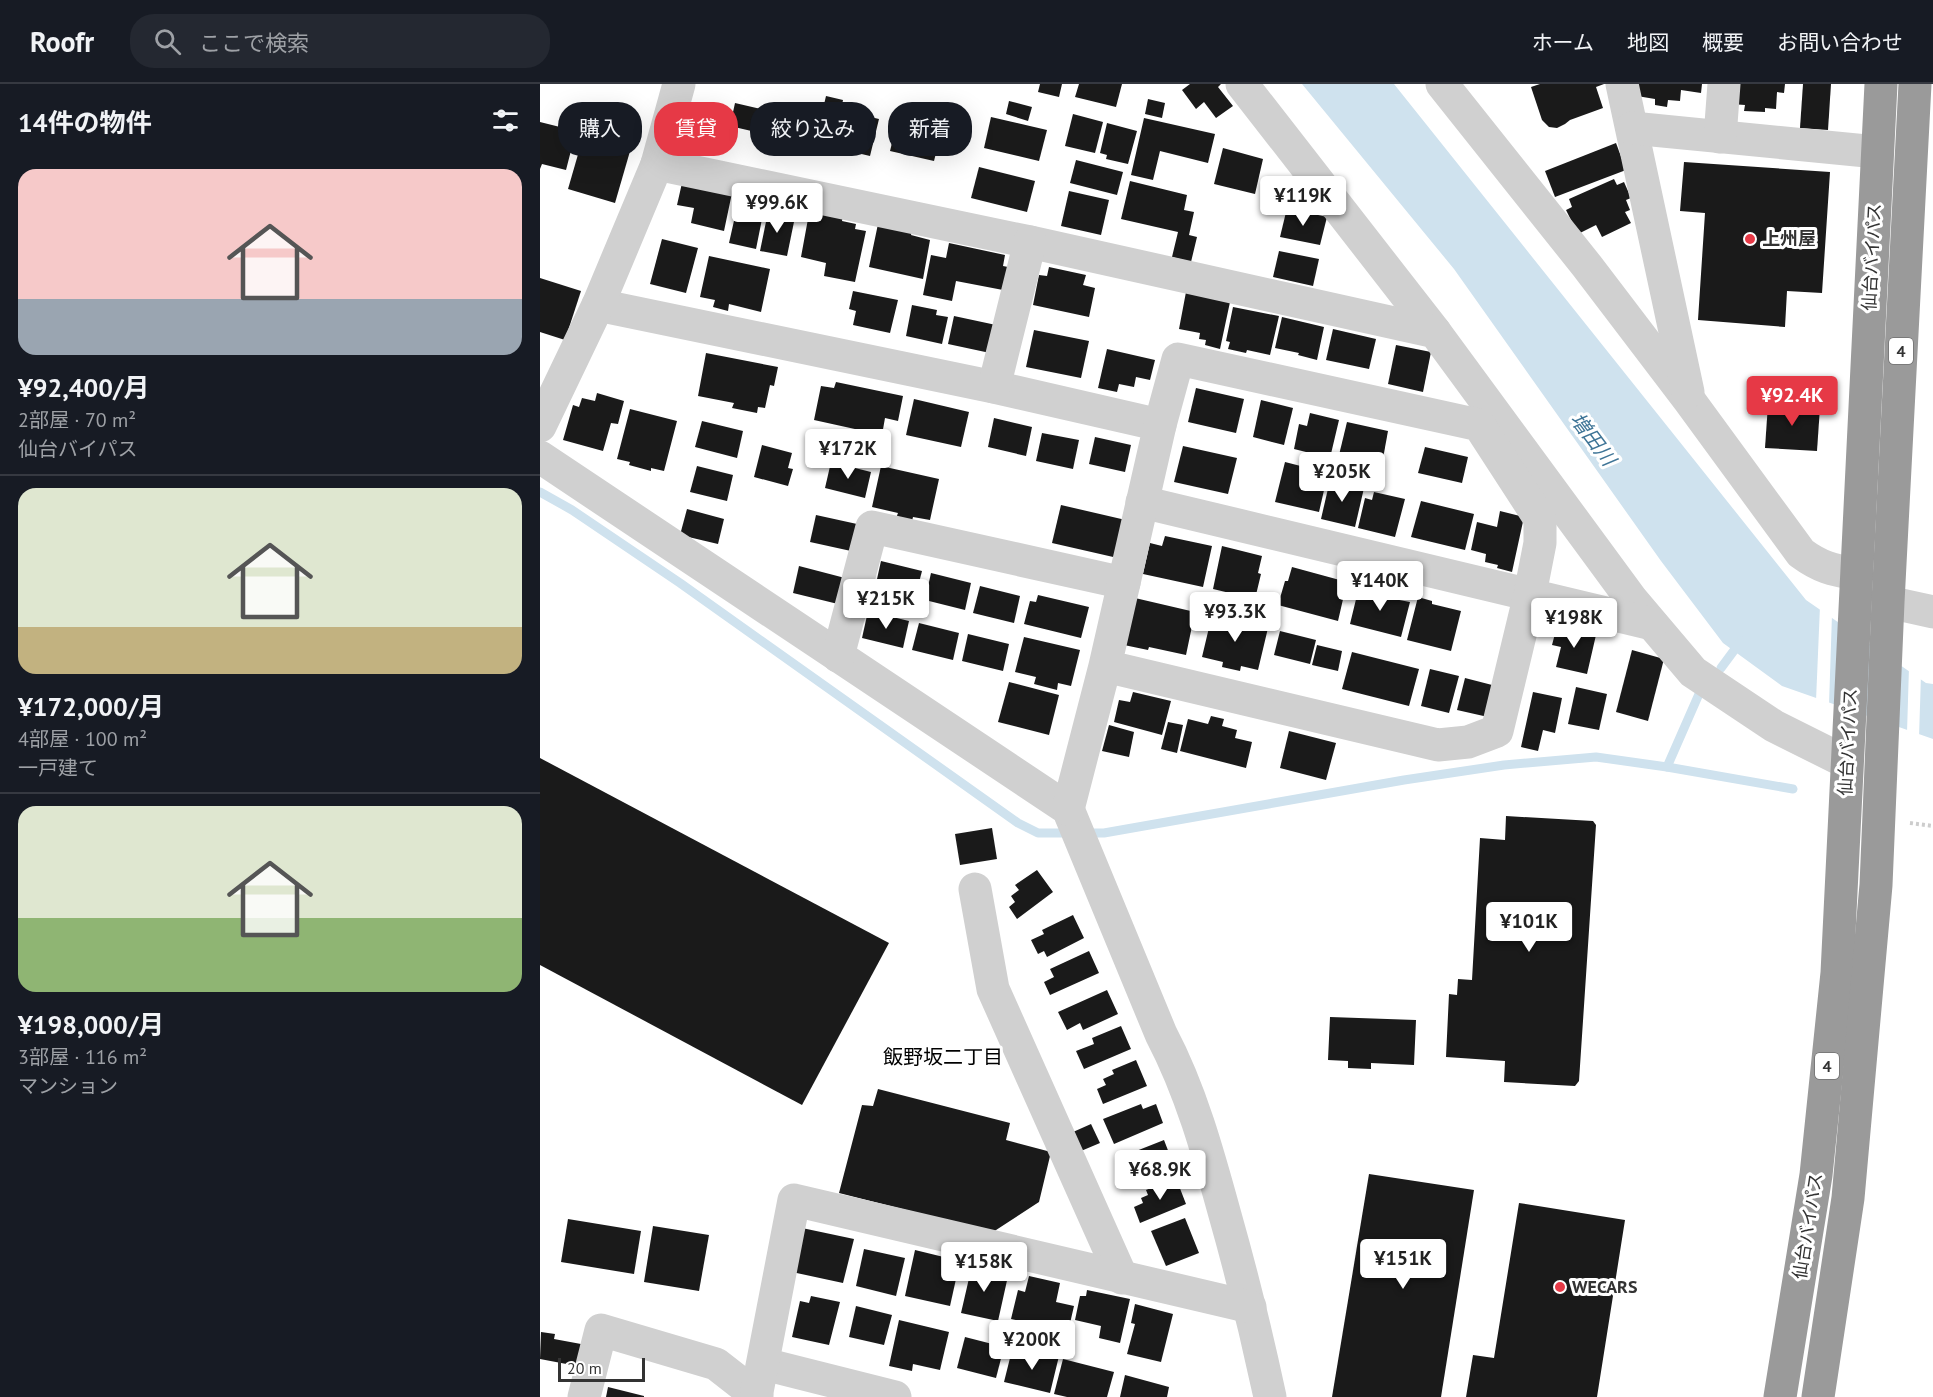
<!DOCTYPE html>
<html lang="ja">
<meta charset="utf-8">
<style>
:root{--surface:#171b24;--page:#242831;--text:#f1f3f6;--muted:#9ea1a6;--line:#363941;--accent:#e63946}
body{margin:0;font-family:"PT Sans","Noto Sans JP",sans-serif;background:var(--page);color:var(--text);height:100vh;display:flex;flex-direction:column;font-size:22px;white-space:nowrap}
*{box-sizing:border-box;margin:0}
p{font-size:20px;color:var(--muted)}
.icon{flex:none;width:33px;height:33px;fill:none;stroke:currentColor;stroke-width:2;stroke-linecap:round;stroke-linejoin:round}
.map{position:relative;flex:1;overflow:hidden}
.details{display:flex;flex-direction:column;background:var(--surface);width:540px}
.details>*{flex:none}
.top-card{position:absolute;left:18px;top:18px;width:570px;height:54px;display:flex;gap:12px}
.scale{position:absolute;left:18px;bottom:15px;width:87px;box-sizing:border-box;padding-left:6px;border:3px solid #333;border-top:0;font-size:16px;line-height:21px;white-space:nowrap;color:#333;-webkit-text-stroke:4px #fff;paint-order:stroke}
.price{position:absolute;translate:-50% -51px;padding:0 14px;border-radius:6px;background:#fff;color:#222;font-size:20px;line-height:39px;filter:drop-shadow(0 2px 3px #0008)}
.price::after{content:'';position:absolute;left:50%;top:36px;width:18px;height:14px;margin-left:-9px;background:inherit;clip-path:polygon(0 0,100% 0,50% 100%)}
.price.active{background:var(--accent);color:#fff}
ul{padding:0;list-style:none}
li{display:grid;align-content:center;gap:12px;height:318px;padding:0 18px}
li+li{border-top:2px solid var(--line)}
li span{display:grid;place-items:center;height:186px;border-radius:18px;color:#555}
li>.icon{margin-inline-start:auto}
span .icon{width:108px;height:108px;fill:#fffc;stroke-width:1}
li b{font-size:26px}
h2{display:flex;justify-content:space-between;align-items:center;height:72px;padding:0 18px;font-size:26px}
.tag{padding:0 21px;border-radius:24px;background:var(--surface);box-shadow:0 6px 24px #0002;font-size:21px;line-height:54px}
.tag.active{background:var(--accent);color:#fff}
header{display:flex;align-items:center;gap:36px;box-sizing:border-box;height:84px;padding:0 30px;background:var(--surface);border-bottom:2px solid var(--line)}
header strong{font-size:28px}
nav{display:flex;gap:33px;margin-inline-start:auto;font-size:21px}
.search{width:420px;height:54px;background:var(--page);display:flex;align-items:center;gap:15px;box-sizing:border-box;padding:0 21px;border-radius:24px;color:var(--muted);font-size:22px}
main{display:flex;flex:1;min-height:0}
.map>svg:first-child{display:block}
.water{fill:#cfe2ee}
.pier{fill:#fff}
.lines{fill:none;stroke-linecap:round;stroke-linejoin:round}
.stream{stroke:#cfe2ee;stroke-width:9}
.building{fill:#1a1a1a}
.path{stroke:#cdcdcd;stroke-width:4;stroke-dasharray:3 3;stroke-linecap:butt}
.minor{stroke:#d0d0d0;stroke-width:33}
.highway{stroke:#9a9a9a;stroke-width:33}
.poi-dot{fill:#e63946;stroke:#fff;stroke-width:2}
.labels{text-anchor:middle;stroke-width:6;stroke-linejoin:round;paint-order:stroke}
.shield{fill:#fff;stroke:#707070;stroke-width:1.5}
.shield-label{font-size:16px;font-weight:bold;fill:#333}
.poi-label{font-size:18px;font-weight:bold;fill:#333;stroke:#fff;text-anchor:start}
.street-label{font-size:18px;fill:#333;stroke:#fff}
.water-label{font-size:20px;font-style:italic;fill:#3f7597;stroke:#fff}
.neighbourhood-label{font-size:20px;fill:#000;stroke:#fff}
</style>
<header>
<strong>Roofr</strong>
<div class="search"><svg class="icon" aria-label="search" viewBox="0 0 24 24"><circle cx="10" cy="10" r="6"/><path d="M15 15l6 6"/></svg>ここで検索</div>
<nav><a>ホーム</a><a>地図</a><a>概要</a><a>お問い合わせ</a></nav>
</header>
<main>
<section class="details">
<h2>14件の物件<svg class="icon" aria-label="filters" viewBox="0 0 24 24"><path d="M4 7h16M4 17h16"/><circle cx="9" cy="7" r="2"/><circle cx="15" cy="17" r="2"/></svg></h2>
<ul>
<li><span style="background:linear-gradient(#f6c9c9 70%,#9aa5b1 0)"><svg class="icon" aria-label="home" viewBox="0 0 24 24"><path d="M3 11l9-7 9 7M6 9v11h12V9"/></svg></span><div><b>¥92,400/月</b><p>2部屋 · 70 m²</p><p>仙台バイパス</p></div></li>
<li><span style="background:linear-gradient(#dfe7d0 75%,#c2b280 0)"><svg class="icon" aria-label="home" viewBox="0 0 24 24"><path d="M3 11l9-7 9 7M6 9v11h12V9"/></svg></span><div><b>¥172,000/月</b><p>4部屋 · 100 m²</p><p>一戸建て</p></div></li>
<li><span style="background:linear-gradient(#dfe7d0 60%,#8fb573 0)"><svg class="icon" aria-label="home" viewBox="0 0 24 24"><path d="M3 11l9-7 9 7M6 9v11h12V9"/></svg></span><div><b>¥198,000/月</b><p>3部屋 · 116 m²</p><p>マンション</p></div></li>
</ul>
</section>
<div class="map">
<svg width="1393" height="1313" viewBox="0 0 1393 1313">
<rect width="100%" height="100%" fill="#fff"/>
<polygon class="water" points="762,0 854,0 1266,516 1386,599 1393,600 1393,655 1242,602 1183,559 1121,477 914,185"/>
<g class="pier">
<polygon points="1280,522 1292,530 1289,621 1276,617"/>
<polygon points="1369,583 1381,591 1379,653 1367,649"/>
</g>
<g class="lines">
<g class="stream">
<polyline points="0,408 32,426 140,499 478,739 498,749 531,749"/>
<polyline points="1181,584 1201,557"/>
<polyline points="1127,683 1253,705"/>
<polyline points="545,749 564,749 864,696 964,681 1056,673 1127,683 1159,610"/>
</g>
</g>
<g class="building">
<polygon points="500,0 522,0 519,13 498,8"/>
<polygon points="539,0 582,0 576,23 535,13"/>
<polygon points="650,0 681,0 678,3 693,22 676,34 664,18 656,25 642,6"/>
<polygon points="1000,0 1064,0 1056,3 1063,24 1030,36 1025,40 1017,44 1009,43 1002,36 991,3"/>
<polygon points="1098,0 1162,0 1161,9 1141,6 1140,17 1128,16 1127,23 1115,21 1115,15 1097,12"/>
<polygon points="1193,0 1245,0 1244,9 1237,8 1236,25 1225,24 1225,28 1204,27 1205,21 1191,20"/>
<polygon points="1263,0 1291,0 1288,46 1260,44"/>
<polygon points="286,12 303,16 301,26 339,35 330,72 275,59"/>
<polygon points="608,15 625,19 622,34 605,30"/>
<polygon points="469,17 492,23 488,37 466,30"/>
<polygon points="195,19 233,28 231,33 239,35 236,47 221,44 220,49 190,42"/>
<polygon points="361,22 405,32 394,77 350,67"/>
<polygon points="50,29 97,43 75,119 28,105"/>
<polygon points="533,30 563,38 555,69 525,62"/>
<polygon points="451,33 507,46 499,77 444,64"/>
<polygon points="604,34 675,50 668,79 620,67 613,96 591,91"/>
<polygon points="0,38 36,47 26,86 2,80 0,85"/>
<polygon points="567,39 597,47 588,80 566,75 567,71 560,69"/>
<polygon points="1076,59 1086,86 1015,113 1005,87"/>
<polygon points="683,64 723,75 715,110 674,100"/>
<polygon points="536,76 583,88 577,111 530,99"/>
<polygon points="1144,78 1290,88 1282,209 1247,207 1245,243 1158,236 1165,129 1140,127"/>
<polygon points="439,83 495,97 487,128 431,114"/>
<polygon points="1074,95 1077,101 1084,98 1091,114 1086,116 1090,126 1085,128 1091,139 1062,153 1056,141 1038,150 1026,126 1032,123 1029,115"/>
<polygon points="590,97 647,111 644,126 654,128 649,151 657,153 651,178 632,173 638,148 581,135"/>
<polygon points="142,99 192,109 184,147 151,139 154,124 137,121"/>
<polygon points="529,107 569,116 561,151 521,142"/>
<polygon points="198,119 213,123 211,133 222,135 216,165 189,159"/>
<polygon points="270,124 303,131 302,137 316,140 315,145 326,147 315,198 284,192 286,179 261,173"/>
<polygon points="747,124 787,133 780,161 740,153"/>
<polygon points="228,128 255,133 247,172 220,167"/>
<polygon points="338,140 372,147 371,151 390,156 383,195 329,183"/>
<polygon points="122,155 158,164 146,209 110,200"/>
<polygon points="409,159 465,171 463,182 468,183 463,206 416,197 412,217 383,211 391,171 406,174"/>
<polygon points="739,167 779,175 773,202 733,193"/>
<polygon points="169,172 230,185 221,228 189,220 188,227 173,223 175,216 160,213"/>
<polygon points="509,183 546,191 543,201 555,204 549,233 493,221 499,191 507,192"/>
<polygon points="0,194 41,207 25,256 0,248"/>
<polygon points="313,207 358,216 350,249 313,241 316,227 309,225"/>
<polygon points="646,208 690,218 680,265 665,261 666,256 659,255 660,249 639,245"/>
<polygon points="372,221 397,226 396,231 408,233 402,260 366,252"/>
<polygon points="693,223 739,232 730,271 707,266 706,269 688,265 690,258 686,257"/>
<polygon points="414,232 456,241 450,269 408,260"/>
<polygon points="742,233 784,243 777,276 758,271 759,269 735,264"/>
<polygon points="793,245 836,255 829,285 786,276"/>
<polygon points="494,246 549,257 541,294 486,283"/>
<polygon points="856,261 891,268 883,308 848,300"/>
<polygon points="567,265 615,276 610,296 596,293 594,303 579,300 577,308 558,304"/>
<polygon points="166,269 238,283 234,302 230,301 225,324 218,323 217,329 192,324 194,319 158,312"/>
<polygon points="296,298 363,312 358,337 345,334 342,351 274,336 281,302 294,304"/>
<polygon points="656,304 704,315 696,349 648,338"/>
<polygon points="57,309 84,317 78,340 71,339 63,367 23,356 33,321 39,323 42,314 55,317"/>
<polygon points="374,315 429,328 421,363 366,351"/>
<polygon points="721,316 753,324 744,361 713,353"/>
<polygon points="1228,320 1280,323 1277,367 1225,364"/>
<polygon points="90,325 137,337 124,387 111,384 111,387 89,381 90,378 77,375"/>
<polygon points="770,329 799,336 790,374 754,365 759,340 767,342"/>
<polygon points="454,334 492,343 486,372 448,363"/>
<polygon points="162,337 203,347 197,374 155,363"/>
<polygon points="807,338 848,347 842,380 799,371"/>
<polygon points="502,349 539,356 533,385 496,377"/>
<polygon points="555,353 591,361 585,388 549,380"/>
<polygon points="222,361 252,369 248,384 253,385 248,402 214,393"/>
<polygon points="643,362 697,374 688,410 634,398"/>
<polygon points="885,363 928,373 922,399 878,389"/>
<polygon points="291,378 331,388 325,414 285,404"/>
<polygon points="745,378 788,389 779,428 735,418"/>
<polygon points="157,382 193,391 187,417 150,408"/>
<polygon points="341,382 399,395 390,436 373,433 372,437 356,434 358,429 332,423"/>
<polygon points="790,396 824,404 815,443 781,435"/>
<polygon points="834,408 865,415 855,453 818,444 825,414 832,416"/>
<polygon points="881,417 934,430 925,466 871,453"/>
<polygon points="521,421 590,437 582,475 512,459"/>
<polygon points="147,425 184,435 178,460 140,451"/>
<polygon points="960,427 984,433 972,488 957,484 958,481 945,478 946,470 931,466 937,438 957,443"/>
<polygon points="276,431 317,440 311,467 270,458"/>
<polygon points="625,452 672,462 663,503 603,490 610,459 622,462"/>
<polygon points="682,462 722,472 718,489 721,490 715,515 673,505"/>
<polygon points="341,477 382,487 375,514 335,504"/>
<polygon points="259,482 305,494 298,520 253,509"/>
<polygon points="752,483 807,498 798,537 738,521 745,497 748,497"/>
<polygon points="391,489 431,499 425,526 385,516"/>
<polygon points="440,502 480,512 474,539 433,529"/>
<polygon points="823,503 856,511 854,515 870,518 861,553 810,540 818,507 822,508"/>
<polygon points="498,511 549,523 541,554 484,540 490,517 496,518"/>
<polygon points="878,513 892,517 892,520 921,527 911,567 867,556"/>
<polygon points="595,514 655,528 646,571 609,563 608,566 584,561"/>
<polygon points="328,527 369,537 363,564 322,554"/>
<polygon points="672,531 728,544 718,586 701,582 700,587 682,583 683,578 662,573"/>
<polygon points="379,539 419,549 413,576 372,566"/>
<polygon points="1017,542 1056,551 1047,590 1016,583 1021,563 1012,561"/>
<polygon points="740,547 776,556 770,580 734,571"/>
<polygon points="428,550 469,560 463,587 422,577"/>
<polygon points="484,553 540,566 531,602 518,599 517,606 494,600 496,593 475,588"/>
<polygon points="777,561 802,567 798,587 772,581"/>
<polygon points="1092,566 1124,575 1108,637 1076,628"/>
<polygon points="812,568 879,585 869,622 802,605"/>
<polygon points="890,585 919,592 909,629 881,622"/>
<polygon points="925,594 956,602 948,633 917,626"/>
<polygon points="469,598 519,611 509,651 458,638"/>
<polygon points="1036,603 1067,610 1059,646 1028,640"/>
<polygon points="593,608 631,617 622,651 574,638 579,616 590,618"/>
<polygon points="993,608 1022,614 1015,649 1003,646 998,667 981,663"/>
<polygon points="671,632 684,635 682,642 697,646 695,654 712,658 706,684 640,667 648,635 668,640"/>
<polygon points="628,638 643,641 637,669 621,665"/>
<polygon points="569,641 594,648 589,673 562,667"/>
<polygon points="749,647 796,659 786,696 740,684"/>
<polygon points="0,674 349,859 262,1021 0,881"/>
<polygon points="966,732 1053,737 1056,741 1039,997 1035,1002 964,998 965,977 906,973 909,910 917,911 918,895 932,896 940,754 965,756"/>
<polygon points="452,744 457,775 420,781 415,750"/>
<polygon points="497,786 513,808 477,835 469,823 475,818 471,812 479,806 475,801"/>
<polygon points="533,831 544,854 507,873 504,867 498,870 491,856 504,850 502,846"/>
<polygon points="549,867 559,889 510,911 504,898 514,893 510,885"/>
<polygon points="567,906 578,930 543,946 540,939 527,946 518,928"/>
<polygon points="790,933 876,936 874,981 831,979 831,985 808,984 808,977 788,976"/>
<polygon points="581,942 591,965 544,985 536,967 554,960 552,954"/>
<polygon points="596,976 607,1002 563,1020 557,1005 566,1001 563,995 574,990 572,986"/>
<polygon points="338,1005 470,1039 466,1056 511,1068 499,1118 453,1148 299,1109 322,1021 333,1022"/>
<polygon points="601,1020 603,1025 616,1020 623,1039 574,1060 563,1035"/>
<polygon points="551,1040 560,1059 541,1067 533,1048"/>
<polygon points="624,1056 634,1082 599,1095 598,1093 590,1096 581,1073"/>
<polygon points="829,1090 934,1106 901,1313 792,1313"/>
<polygon points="636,1094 646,1120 600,1139 594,1123 603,1119 601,1114 608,1111 606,1106"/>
<polygon points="979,1119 1085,1136 1057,1313 926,1313 933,1271 954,1274"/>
<polygon points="645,1134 659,1169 626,1182 611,1147"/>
<polygon points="28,1135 101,1147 94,1190 21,1178"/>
<polygon points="113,1142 169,1151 159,1207 104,1198"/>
<polygon points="262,1144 314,1155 303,1199 252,1188"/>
<polygon points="324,1165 365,1174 356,1212 316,1202"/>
<polygon points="375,1166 420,1177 410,1222 365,1212"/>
<polygon points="433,1177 450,1180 448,1188 468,1192 458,1237 421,1229"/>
<polygon points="489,1192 520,1199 516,1218 534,1222 528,1248 471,1235 478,1206 485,1208"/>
<polygon points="547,1206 590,1215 580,1259 559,1254 561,1242 535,1236 540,1212 546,1212"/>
<polygon points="271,1212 300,1218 289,1261 252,1253 260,1217 269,1219"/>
<polygon points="595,1220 633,1230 621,1278 587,1270 595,1240 591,1239"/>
<polygon points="316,1222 352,1231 344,1261 309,1253"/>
<polygon points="359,1236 409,1248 400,1286 373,1280 372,1287 349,1282"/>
<polygon points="1,1248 15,1250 14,1255 41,1260 37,1282 0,1275"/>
<polygon points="425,1253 464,1263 456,1294 417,1284"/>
<polygon points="496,1266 519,1272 510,1309 464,1298 471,1270 475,1272 476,1268 494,1272"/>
<polygon points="523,1275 574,1288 567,1313 527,1313 514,1310"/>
<polygon points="585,1291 629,1303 627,1313 580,1313"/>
<polygon points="68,1303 104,1312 104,1313 66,1313"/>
</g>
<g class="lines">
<polyline class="path" points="1370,739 1393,742"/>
<g class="minor">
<polyline points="702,0 895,248"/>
<path d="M 902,0 L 1047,182 L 1149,316 L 1261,469 C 1280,483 1292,486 1316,490"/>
<polyline points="1082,0 1148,308"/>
<polyline points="1092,44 1337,68"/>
<polyline points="1180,53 1184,0"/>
<polyline points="117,80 490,158 895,248 1092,516 1153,588 1234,642 1306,678"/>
<polyline points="58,221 454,303 620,341"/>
<polyline points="454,303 490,158"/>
<polyline points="0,342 58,221 117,80 139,0"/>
<path d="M 0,373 L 528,725 L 621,950 C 651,1007 668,1069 685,1131 C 702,1191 717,1252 730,1313"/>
<polyline points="602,418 1112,540"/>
<polyline points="1348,518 1393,528"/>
<polyline points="298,572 332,443 584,499"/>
<polyline points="528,725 565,582 620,341 638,275 939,341 1000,435 1000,459 990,510 957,647 928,658 898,661 565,582"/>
<polyline points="435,805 453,905 582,1194"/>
<polyline points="224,1280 355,1313"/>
<polyline points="44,1313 61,1246 176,1280 217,1312"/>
<polyline points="216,1313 254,1116 710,1223"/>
</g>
<g class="highway">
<polyline points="1240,1313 1276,1091 1297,889 1341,0"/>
<polyline points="1278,1313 1308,1114 1336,801 1348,518 1375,0"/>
</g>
</g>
<g class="poi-dot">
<circle cx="1210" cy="155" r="6"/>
<circle cx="1020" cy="1203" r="6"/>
</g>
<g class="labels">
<g class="shield">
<rect x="1349" y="254" width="24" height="26" rx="4.5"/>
<rect x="1275" y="969" width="24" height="26" rx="4.5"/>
</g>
<g class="shield-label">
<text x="1361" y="273">4</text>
<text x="1287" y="988">4</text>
</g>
<g class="poi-label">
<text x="1222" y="161">上州屋</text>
<text x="1032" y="1209">WECARS</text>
</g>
<g class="street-label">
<text transform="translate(1332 173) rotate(-87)" y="6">仙台バイパス</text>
<text transform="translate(1308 658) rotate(-87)" y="6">仙台バイパス</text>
<text transform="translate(1268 1142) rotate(-81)" y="6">仙台バイパス</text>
</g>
<g class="water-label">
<text transform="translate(1053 355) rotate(53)" y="7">増田川</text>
</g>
<g class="neighbourhood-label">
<text x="403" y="980">飯野坂二丁目</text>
</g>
</g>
</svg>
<div class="scale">20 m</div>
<b class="price" style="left:763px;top:143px">¥119K</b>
<b class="price" style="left:237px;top:150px">¥99.6K</b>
<b class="price active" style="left:1252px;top:343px">¥92.4K</b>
<b class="price" style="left:308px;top:396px">¥172K</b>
<b class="price" style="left:802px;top:419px">¥205K</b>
<b class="price" style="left:840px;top:528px">¥140K</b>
<b class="price" style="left:346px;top:546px">¥215K</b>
<b class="price" style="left:695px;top:559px">¥93.3K</b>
<b class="price" style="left:1034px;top:565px">¥198K</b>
<b class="price" style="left:989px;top:869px">¥101K</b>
<b class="price" style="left:620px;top:1117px">¥68.9K</b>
<b class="price" style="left:863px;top:1206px">¥151K</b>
<b class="price" style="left:444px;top:1209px">¥158K</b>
<b class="price" style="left:492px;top:1287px">¥200K</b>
<div class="top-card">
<a class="tag">購入</a>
<a class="tag active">賃貸</a>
<a class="tag">絞り込み</a>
<a class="tag">新着</a>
</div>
</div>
</main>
